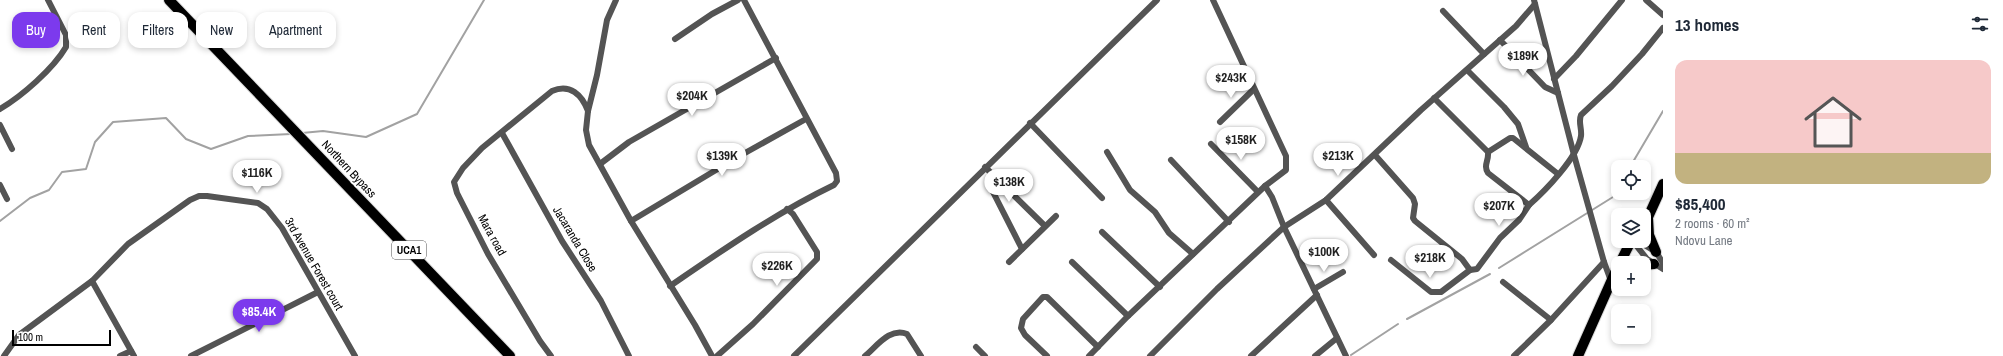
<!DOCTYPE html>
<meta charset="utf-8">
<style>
:root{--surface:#fff;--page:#f6f6f7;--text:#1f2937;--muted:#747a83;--line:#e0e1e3;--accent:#7c3aed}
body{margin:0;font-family:"Archivo Narrow",sans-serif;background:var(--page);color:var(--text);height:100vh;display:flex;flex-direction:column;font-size:15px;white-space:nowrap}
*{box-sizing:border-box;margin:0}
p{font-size:13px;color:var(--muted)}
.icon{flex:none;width:22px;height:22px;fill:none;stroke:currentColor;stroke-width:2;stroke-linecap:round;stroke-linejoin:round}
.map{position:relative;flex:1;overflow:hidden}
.sheet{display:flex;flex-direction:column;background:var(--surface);width:340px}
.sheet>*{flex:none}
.top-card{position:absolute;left:12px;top:12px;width:380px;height:36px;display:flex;gap:8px}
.fabs{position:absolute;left:1611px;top:160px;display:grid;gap:8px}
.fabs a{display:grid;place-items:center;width:40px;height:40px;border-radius:8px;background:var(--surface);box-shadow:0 2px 6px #0003;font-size:20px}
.scale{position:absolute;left:12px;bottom:10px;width:99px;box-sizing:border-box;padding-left:4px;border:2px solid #000;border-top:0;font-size:11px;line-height:14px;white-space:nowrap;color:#000;-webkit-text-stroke:3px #fff;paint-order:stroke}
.price{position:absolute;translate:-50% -34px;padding:0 9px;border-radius:14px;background:#fff;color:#222;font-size:13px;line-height:26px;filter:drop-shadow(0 1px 2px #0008)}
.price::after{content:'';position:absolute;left:50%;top:24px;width:12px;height:9px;margin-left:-6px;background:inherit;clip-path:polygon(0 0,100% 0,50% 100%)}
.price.active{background:var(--accent);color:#fff}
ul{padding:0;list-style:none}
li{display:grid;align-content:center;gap:8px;height:212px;padding:0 12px}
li+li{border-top:1px solid var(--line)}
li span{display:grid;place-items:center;height:124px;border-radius:12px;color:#555}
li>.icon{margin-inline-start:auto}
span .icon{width:72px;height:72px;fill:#fffc;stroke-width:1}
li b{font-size:17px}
h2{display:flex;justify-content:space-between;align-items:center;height:48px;padding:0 12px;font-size:17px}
.chip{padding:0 14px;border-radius:12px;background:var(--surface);box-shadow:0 2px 6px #0003;font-size:14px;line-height:36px}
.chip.active{background:var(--accent);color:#fff}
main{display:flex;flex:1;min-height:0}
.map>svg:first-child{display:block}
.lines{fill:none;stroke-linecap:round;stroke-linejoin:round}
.stream{stroke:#a2a2a2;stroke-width:2}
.primary-casing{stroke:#dbdbdb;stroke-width:12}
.minor{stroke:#545454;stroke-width:6}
.primary{stroke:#000;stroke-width:10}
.labels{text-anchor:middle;stroke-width:3.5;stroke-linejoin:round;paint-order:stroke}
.shield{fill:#fff;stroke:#4c4c4c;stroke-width:1}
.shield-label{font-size:11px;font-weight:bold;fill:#000}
.street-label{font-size:12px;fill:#000;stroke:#fff}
</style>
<main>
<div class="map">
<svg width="1663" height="356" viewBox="0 0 1663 356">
<rect width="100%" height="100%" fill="#fff"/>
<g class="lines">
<g class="stream">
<polyline points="302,133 323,131 366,137 417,114 484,0"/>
<polyline points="1630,167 1663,111"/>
<polyline points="0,221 30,198 49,190 62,172 86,169 95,142 113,122 166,118 186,139 211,149 248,136 291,134"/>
<polyline points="1499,268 1613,197 1618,188"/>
<polyline points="1407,319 1490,274"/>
<polyline points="1351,355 1398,324"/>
</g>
<defs>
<g id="primary">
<polyline points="169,0 510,356"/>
<polyline points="1648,218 1649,235 1656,252"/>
<polyline points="1644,226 1663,184"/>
<polyline points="1620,263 1631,241"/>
<polyline points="1644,265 1654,264"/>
<polyline points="1578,356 1618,266"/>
</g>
</defs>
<use href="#primary" class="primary-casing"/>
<g class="minor">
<polyline points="616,0 607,20 597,75 588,111 586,130 589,145 631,221 695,325 712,356"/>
<polyline points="1213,0 1286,156 1286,170 1265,186 1272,197 1284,227 1346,356"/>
<polyline points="1534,0 1574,155 1604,262 1614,289"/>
<polyline points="1646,0 1663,15"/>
<polyline points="1443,11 1484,54"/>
<polyline points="675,39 712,14 738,0"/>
<polyline points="1500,40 1545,87 1558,93"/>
<polyline points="1467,70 1504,107 1518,124 1526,147"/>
<polyline points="1554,79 1576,56 1622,0"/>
<path d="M 1434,98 L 1488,152 C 1489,161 1483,165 1488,173 L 1529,205 C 1545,191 1578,157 1581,136 C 1582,128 1578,122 1581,115 L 1612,86 L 1642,54 L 1663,28"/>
<path d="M 0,109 C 22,96 53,69 66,47 L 66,35 L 48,0"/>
<polyline points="1220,122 1254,89"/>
<polyline points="1030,123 1102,198"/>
<polyline points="0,125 12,149"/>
<polyline points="502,133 562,241 601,301 629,356"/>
<polyline points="1211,144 1258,192"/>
<polyline points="1107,152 1130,190 1155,212 1169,233 1193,254"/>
<polyline points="1488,152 1510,138 1513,138 1558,174"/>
<polyline points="1375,155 1413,198 1415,204 1413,218 1415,221 1462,259 1470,270 1477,269 1500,238 1519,220 1529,205"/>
<polyline points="1171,160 1229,222"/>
<polyline points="600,164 629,142 776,58"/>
<polyline points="985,167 1045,226"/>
<polyline points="997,179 992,186 993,192 1022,249"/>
<polyline points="0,185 7,199"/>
<polyline points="1326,200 1374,255"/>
<polyline points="631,221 736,158 806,119"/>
<polyline points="1102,232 1160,287"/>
<polyline points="1638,241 1656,252 1663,263"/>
<polyline points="1635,244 1647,259 1663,269"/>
<polyline points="1391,260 1431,292 1441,292 1470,270"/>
<polyline points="1009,262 1056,216"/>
<polyline points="1072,262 1128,316"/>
<polyline points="92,281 134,356"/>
<polyline points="1503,282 1551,320"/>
<path d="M 670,286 C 724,249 776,213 834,185 L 837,181 L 836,173 L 744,0"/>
<polyline points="1314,289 1343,272"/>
<polyline points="976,347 985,356"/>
<polyline points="4,356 19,335 92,281 128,244 190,200 199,196 207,196 258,203 267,209 282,228 355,356"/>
<polyline points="120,356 131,351"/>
<polyline points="191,356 318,292"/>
<path d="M 551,356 L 540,341 L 488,254 L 457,193 L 454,182 L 463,168 L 482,148 L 552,91 C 570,83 582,95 588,111"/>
<polyline points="717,356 753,324 817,259 817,252 793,214 787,209"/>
<polyline points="794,356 1157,0"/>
<path d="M 865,356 C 877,346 890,327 907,334 L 921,356"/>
<polyline points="1047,356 1025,335 1021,328 1023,319 1043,297 1047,297 1098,347"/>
<polyline points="1089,356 1128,316 1265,186"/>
<polyline points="1150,356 1217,289 1284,227 1326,200 1421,110 1516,26 1535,4"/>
<polyline points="1251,356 1317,295"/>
<polyline points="1315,356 1337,338"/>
<polyline points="1514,356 1551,320 1604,262"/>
</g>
<use href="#primary" class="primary"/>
</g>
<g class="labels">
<rect class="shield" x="392" y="241" width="34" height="18" rx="3"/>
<g class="shield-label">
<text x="409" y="254">UCA1</text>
</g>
<g class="street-label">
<text transform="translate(349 169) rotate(47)" y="4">Northern Bypass</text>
<text transform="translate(492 235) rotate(61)" y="4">Mara road</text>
<text transform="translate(575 239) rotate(59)" y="4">Jacaranda Close</text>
<text transform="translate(314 264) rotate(60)" y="4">3rd Avenue Forest court</text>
</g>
</g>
</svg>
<div class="fabs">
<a><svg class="icon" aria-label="locate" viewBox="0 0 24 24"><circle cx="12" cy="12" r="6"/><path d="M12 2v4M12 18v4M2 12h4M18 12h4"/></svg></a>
<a><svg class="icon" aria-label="layers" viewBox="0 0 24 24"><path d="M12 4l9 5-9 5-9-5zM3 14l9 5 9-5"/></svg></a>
<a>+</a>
<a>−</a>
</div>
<div class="scale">100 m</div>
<b class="price" style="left:1523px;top:77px">$189K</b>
<b class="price" style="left:1231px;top:99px">$243K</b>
<b class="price" style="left:692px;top:117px">$204K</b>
<b class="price" style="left:1241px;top:161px">$158K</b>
<b class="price" style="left:722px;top:177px">$139K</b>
<b class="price" style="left:1338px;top:177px">$213K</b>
<b class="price" style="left:257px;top:194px">$116K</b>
<b class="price" style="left:1009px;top:203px">$138K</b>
<b class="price" style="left:1499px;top:227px">$207K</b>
<b class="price" style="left:1324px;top:273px">$100K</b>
<b class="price" style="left:1430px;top:279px">$218K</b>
<b class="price" style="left:777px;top:287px">$226K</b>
<b class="price active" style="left:259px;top:333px">$85.4K</b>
<div class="top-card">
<a class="chip active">Buy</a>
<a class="chip">Rent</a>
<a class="chip">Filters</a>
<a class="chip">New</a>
<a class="chip">Apartment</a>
</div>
</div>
<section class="sheet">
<h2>13 homes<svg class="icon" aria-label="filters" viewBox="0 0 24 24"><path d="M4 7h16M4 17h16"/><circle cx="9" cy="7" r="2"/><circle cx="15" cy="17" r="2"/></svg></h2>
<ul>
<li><span style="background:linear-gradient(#f6c9c9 75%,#c2b280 0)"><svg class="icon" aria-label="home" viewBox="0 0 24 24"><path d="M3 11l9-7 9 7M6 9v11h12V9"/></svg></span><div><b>$85,400</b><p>2 rooms · 60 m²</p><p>Ndovu Lane</p></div></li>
</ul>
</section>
</main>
